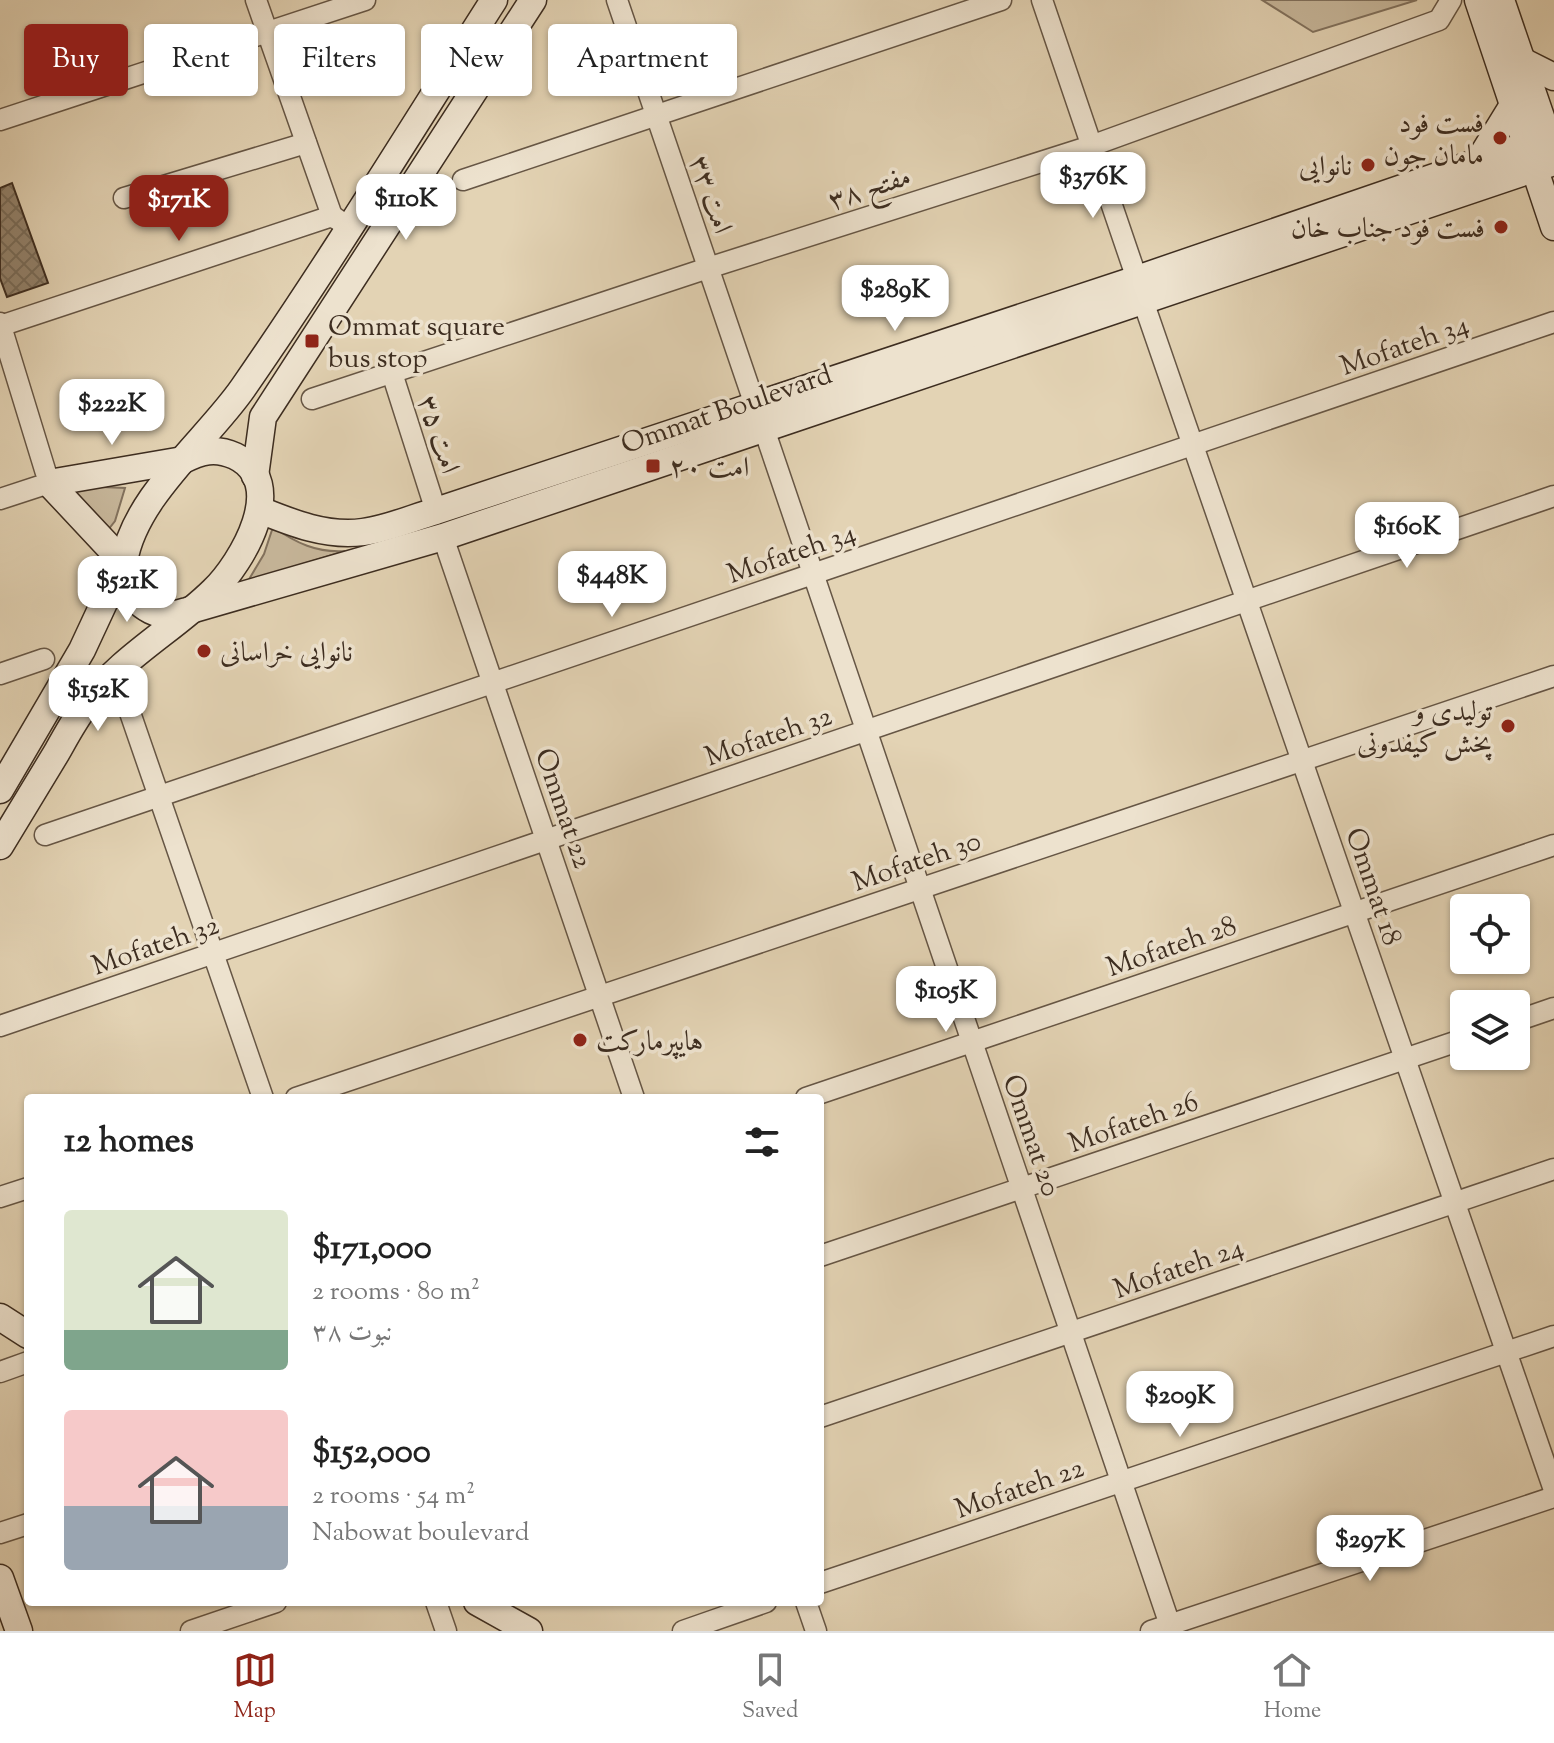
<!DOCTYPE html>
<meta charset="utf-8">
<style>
:root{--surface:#fff;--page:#f6f6f6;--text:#222;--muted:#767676;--line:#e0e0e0;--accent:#8f2418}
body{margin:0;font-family:"Sorts Mill Goudy",Amiri,serif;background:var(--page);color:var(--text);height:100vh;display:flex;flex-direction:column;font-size:30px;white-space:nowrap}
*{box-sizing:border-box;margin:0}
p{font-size:26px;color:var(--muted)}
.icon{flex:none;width:44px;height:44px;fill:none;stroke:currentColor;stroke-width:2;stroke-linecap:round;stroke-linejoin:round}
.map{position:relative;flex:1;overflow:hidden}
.details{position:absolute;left:24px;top:1094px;width:800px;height:512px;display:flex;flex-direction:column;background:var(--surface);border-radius:8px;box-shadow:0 2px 6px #0004}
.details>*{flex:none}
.banner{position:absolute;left:24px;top:24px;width:800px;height:72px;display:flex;gap:16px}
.tools{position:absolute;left:1450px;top:894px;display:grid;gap:16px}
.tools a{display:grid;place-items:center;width:80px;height:80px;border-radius:8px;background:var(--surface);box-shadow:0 2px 6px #0004;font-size:40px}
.price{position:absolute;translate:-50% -68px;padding:0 18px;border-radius:16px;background:#fff;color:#222;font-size:26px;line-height:52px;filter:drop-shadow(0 2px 4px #0008)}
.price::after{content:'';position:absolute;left:50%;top:48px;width:24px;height:18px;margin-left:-12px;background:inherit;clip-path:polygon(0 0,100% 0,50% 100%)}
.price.selected{background:var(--accent);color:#fff}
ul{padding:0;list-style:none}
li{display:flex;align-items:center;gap:24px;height:200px;padding:0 40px}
li span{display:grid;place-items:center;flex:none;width:224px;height:160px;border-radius:8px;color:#555}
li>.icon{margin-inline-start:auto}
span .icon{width:96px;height:96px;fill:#fffc;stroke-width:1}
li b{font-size:34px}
h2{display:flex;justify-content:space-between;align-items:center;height:96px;padding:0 40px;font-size:34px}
.chip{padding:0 28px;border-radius:8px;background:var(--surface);box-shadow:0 2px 6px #0004;font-size:28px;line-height:72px}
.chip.selected{background:var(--accent);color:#fff}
.dock{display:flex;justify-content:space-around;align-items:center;height:112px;border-top:2px solid var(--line);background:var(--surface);font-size:22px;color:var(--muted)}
.dock a{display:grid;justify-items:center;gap:4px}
.dock .selected{color:var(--accent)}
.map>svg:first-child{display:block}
.green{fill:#c7b79b;stroke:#82725e;stroke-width:2}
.building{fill:url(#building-cross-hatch);stroke:#3d2d20;stroke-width:2}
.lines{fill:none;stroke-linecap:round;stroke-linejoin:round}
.street-casing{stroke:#665645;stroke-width:23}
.secondary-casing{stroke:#3d2d20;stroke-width:29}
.street{stroke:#ede2ce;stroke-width:20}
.secondary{stroke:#ede2ce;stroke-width:26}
.poi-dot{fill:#8f2418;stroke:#ede2ce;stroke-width:3}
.labels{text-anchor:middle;stroke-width:7;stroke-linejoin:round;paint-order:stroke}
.poi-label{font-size:28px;fill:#3d2d20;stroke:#ede2ce;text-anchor:end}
.street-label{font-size:28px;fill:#3d2d20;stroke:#ede2ce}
</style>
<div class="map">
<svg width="1554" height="1631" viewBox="0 0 1554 1631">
<defs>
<pattern id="building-cross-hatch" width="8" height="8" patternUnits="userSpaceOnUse" patternTransform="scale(2)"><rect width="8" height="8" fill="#93836d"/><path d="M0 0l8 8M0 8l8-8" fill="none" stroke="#796c59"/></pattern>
</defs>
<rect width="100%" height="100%" fill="#e3d3b4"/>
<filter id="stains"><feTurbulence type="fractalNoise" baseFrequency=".0025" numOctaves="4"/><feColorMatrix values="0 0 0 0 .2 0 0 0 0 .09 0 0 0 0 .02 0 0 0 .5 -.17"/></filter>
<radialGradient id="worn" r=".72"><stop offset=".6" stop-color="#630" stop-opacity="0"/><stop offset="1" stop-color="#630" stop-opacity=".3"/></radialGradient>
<!-- green -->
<g class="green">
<path d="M1262,0H1417L1313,32Z"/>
<path d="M79,486L125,488L115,521L104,535L65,495Z"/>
<path d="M273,527C296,543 317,553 345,551L248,581L264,554Z"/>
</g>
<!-- building -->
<path class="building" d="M12,183L48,283L7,297L0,278V188Z"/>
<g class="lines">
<defs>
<g id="street">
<path d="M256,0L332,216"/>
<path d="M617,0L755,405"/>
<path d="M1042,0L1137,279"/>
<path d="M0,120L365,0"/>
<path d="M463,180L1001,0"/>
<path d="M124,198L306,143"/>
<path d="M1143,301L1554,1490"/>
<path d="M0,323L49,483L0,499"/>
<path d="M0,326L332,216L349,227"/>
<path d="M392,373L436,511"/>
<path d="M312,399L708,268L1091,146L1439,20L1451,0"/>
<path d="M764,429L1172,1631"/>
<path d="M443,537L634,1098"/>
<path d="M0,674L44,659"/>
<path d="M126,701L263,1098"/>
<path d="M45,835L1554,322"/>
<path d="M1516,1021L1554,1008"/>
<path d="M0,1026L1554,496"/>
<path d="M296,1098L1554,676"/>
<path d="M806,1098L1554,845"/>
<path d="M0,1197L28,1188"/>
<path d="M820,1256L1464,1039"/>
<path d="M0,1372L28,1362"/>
<path d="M820,1417L1554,1169"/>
<path d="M0,1533L28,1524"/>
<path d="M820,1583L1554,1336"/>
<path d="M436,1602L446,1631"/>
<path d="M806,1602L816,1631"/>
<path d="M191,1631L276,1602"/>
<path d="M683,1631L766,1602"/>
<path d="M1151,1631L1554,1497"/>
</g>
<g id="secondary">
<path d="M494,0C411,130 331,261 243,388C207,440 134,497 124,562C119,588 143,615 170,615C175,615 182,612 187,611L443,537L1554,162"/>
<path d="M1478,0L1554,227"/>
<path d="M1501,0L1553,152"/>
<path d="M1522,61L1554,77"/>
<path d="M1478,162L1513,105"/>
<path d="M255,476L263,417L533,0"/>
<path d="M49,483L123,562"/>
<path d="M260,510C292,523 327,537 363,532C387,529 412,518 436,511L1137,279L1554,136"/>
<path d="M0,790L82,650L123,562"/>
<path d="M0,846C19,815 38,783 57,752C66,736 75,719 86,705C121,657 172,631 213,591C242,563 290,482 235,456C215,447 201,451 183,460L49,483"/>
<path d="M0,1317L28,1335"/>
<path d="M0,1578L19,1631"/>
<path d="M477,1602L529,1631"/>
</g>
</defs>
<!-- street casing -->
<use href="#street" class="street-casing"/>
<!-- secondary casing -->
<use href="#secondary" class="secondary-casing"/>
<!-- street -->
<use href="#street" class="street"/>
<!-- secondary -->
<use href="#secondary" class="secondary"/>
</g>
<!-- markers -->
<g class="poi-dot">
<circle cx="1500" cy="138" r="8"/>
<circle cx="1368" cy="165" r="8"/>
<circle cx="1501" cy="227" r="8"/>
<rect x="304" y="333" width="16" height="16" rx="4"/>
<rect x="645" y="458" width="16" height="16" rx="4"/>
<circle cx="204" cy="651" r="8"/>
<circle cx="1508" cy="726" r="8"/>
<circle cx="580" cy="1040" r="8"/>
</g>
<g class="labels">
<!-- poi labels -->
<g class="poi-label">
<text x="1484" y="132">فست فود<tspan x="1484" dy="32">مامان جون</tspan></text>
<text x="1352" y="175">نانوایی</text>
<text x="1485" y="237">فست فود جناب خان</text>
<text x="328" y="335" text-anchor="start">Ommat square<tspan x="328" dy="32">bus stop</tspan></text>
<text x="669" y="476" text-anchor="start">امت ۲۰</text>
<text x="220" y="661" text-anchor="start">نانوایی خراسانی</text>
<text x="1492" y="720">تولیدی و<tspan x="1492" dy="32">پخش کیفدونی</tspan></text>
<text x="596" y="1050" text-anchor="start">هایپرمارکت</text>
</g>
<!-- street labels -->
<g class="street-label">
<text transform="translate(869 187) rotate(-18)" y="10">مفتح ۳۸</text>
<text transform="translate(712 194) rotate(71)" y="10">امت ۳۳</text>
<text transform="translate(1404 344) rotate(-19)" y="10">Mofateh 34</text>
<text transform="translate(726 408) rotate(-19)" y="10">Ommat Boulevard</text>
<text transform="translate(440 434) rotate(72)" y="10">امت ۳۵</text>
<text transform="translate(791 552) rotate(-19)" y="10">Mofateh 34</text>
<text transform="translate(768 735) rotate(-19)" y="10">Mofateh 32</text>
<text transform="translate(565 808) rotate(71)" y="10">Ommat 22</text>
<text transform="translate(916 860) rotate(-19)" y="10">Mofateh 30</text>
<text transform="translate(1375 886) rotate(71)" y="10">Ommat 18</text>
<text transform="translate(155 944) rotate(-19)" y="10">Mofateh 32</text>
<text transform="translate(1171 945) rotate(-19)" y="10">Mofateh 28</text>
<text transform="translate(1133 1121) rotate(-19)" y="10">Mofateh 26</text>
<text transform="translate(1033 1135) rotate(71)" y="10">Ommat 20</text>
<text transform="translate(1178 1267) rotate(-19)" y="10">Mofateh 24</text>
<text transform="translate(1019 1487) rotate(-19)" y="10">Mofateh 22</text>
</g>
</g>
<rect width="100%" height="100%" filter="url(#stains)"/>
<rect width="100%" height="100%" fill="url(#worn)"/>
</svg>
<div class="tools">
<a><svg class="icon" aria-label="locate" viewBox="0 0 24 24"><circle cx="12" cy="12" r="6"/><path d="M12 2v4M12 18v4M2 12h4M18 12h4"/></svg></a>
<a><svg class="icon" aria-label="layers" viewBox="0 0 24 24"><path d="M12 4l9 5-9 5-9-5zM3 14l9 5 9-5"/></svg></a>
</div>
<b class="price" style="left:1093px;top:220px">$376K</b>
<b class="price" style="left:406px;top:242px">$110K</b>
<b class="price selected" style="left:179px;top:243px">$171K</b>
<b class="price" style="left:895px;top:333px">$289K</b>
<b class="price" style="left:112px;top:447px">$222K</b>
<b class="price" style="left:1407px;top:570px">$160K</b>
<b class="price" style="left:612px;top:619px">$448K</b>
<b class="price" style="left:127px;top:624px">$521K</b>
<b class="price" style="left:98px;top:733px">$152K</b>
<b class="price" style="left:946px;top:1034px">$105K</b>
<b class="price" style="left:1180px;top:1439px">$209K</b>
<b class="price" style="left:1370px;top:1583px">$297K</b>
<div class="banner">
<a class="chip selected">Buy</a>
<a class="chip">Rent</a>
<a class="chip">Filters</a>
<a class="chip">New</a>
<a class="chip">Apartment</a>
</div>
<section class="details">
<h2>12 homes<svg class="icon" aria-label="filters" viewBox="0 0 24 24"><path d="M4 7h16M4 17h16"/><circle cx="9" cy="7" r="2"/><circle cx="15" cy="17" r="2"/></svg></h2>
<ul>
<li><span style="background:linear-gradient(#dfe7d0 75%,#7fa58c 0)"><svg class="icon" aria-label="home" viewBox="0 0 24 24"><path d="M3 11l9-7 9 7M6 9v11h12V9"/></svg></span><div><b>$171,000</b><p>2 rooms · 80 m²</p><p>نبوت ۳۸</p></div></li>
<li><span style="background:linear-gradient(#f6c9c9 60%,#9aa5b1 0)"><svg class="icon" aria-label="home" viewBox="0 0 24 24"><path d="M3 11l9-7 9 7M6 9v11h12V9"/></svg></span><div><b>$152,000</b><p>2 rooms · 54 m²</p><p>Nabowat boulevard</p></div></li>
</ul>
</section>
</div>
<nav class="dock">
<a class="selected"><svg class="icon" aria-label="map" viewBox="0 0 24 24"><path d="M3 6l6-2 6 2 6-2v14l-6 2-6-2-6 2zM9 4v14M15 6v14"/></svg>Map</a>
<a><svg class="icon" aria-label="saved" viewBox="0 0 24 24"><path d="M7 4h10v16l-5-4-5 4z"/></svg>Saved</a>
<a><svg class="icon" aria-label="home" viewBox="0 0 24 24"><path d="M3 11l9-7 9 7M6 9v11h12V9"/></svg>Home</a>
</nav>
